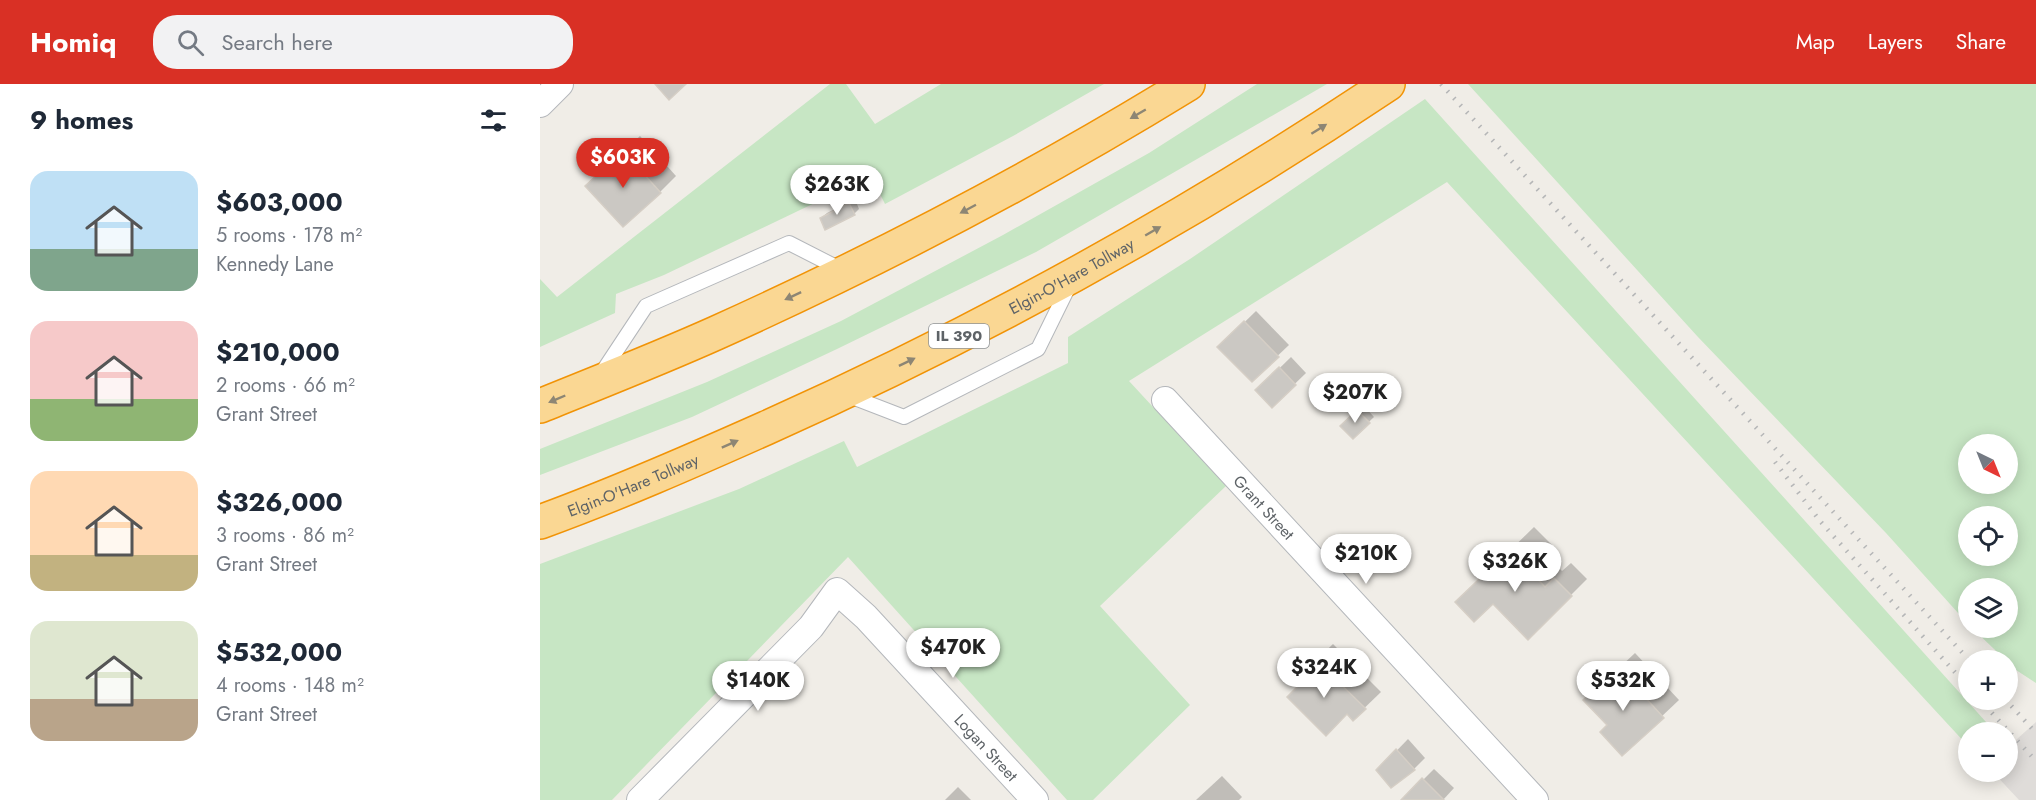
<!DOCTYPE html>
<meta charset="utf-8">
<style>
:root{--surface:#fff;--page:#f2f2f3;--text:#1f2937;--muted:#747a83;--accent:#d93025}
body{margin:0;font-family:Jost,sans-serif;background:var(--page);color:var(--text);height:100vh;display:flex;flex-direction:column;font-size:22px;white-space:nowrap}
*{box-sizing:border-box;margin:0}
p{font-size:20px;color:var(--muted)}
.icon{flex:none;width:33px;height:33px;fill:none;stroke:currentColor;stroke-width:2;stroke-linecap:round;stroke-linejoin:round}
.map{position:relative;flex:1;overflow:hidden}
.panel{display:flex;flex-direction:column;background:var(--surface);width:540px}
.panel>*{flex:none}
.needle{width:39px;rotate:137deg}
.tools{position:absolute;left:1418px;top:350px;display:grid;gap:12px}
.tools a{display:grid;place-items:center;width:60px;height:60px;border-radius:50%;background:var(--surface);box-shadow:0 3px 15px #0003;font-size:30px}
.price{position:absolute;translate:-50% -51px;padding:0 14px;border-radius:21px;background:#fff;color:#222;font-size:20px;line-height:39px;filter:drop-shadow(0 2px 3px #0008)}
.price::after{content:'';position:absolute;left:50%;top:36px;width:18px;height:14px;margin-left:-9px;background:inherit;clip-path:polygon(0 0,100% 0,50% 100%)}
.price.current{background:var(--accent);color:#fff}
ul{padding:0;list-style:none}
li{display:flex;align-items:center;gap:18px;height:150px;padding:0 30px}
li span{display:grid;place-items:center;flex:none;width:168px;height:120px;border-radius:18px;color:#555}
li>.icon{margin-inline-start:auto}
span .icon{width:72px;height:72px;fill:#fffc;stroke-width:1}
li b{font-size:26px}
h2{display:flex;justify-content:space-between;align-items:center;height:72px;padding:0 30px;font-size:26px}
header{display:flex;align-items:center;gap:36px;box-sizing:border-box;height:84px;padding:0 30px;background:var(--accent);color:#fff}
header strong{font-size:28px}
nav{display:flex;gap:33px;margin-inline-start:auto;font-size:21px}
.search{width:420px;height:54px;background:var(--page);display:flex;align-items:center;gap:15px;box-sizing:border-box;padding:0 21px;border-radius:24px;color:var(--muted);font-size:22px}
main{display:flex;flex:1;min-height:0}
.map>svg:first-child{display:block}
.industrial{fill:#dfdcd9}
.green{fill:#c7e6c4;fill-rule:evenodd}
.shadow{fill:#0003}
.building{fill:#cbc8c3;stroke:#d5cec5;stroke-width:1.5}
.lines{fill:none;stroke-linecap:round;stroke-linejoin:round}
.lane-casing{stroke:#b4b7bb;stroke-width:16}
.street-casing{stroke:#b4b7bb;stroke-width:28}
.highway-casing{stroke:#f19306;stroke-width:36}
.lane{stroke:#fff;stroke-width:14}
.street{stroke:#fff;stroke-width:26}
.highway{stroke:#fad793;stroke-width:33}
.rail{stroke:#b5b6b7;stroke-width:4.5;stroke-dasharray:1.5 8;stroke-linecap:butt}
.oneway{fill:#8d8674}
.labels{text-anchor:middle;stroke-width:5;stroke-linejoin:round;paint-order:stroke}
.shield{fill:#fff;stroke:#8e9295;stroke-width:1.5}
.shield-label{font-size:15px;font-weight:bold;fill:#5e6367}
.street-label{font-size:16px;fill:#5e6367;stroke:#fff}
</style>
<header>
<strong>Homiq</strong>
<div class="search"><svg class="icon" aria-label="search" viewBox="0 0 24 24"><circle cx="10" cy="10" r="6"/><path d="M15 15l6 6"/></svg>Search here</div>
<nav><a>Map</a><a>Layers</a><a>Share</a></nav>
</header>
<main>
<section class="panel">
<h2>9 homes<svg class="icon" aria-label="filters" viewBox="0 0 24 24"><path d="M4 7h16M4 17h16"/><circle cx="9" cy="7" r="2"/><circle cx="15" cy="17" r="2"/></svg></h2>
<ul>
<li><span style="background:linear-gradient(#bfe0f5 65%,#7fa58c 0)"><svg class="icon" aria-label="home" viewBox="0 0 24 24"><path d="M3 11l9-7 9 7M6 9v11h12V9"/></svg></span><div><b>$603,000</b><p>5 rooms · 178 m²</p><p>Kennedy Lane</p></div></li>
<li><span style="background:linear-gradient(#f6c9c9 65%,#8fb573 0)"><svg class="icon" aria-label="home" viewBox="0 0 24 24"><path d="M3 11l9-7 9 7M6 9v11h12V9"/></svg></span><div><b>$210,000</b><p>2 rooms · 66 m²</p><p>Grant Street</p></div></li>
<li><span style="background:linear-gradient(#ffd9b3 70%,#c2b280 0)"><svg class="icon" aria-label="home" viewBox="0 0 24 24"><path d="M3 11l9-7 9 7M6 9v11h12V9"/></svg></span><div><b>$326,000</b><p>3 rooms · 86 m²</p><p>Grant Street</p></div></li>
<li><span style="background:linear-gradient(#dfe7d0 65%,#b9a48a 0)"><svg class="icon" aria-label="home" viewBox="0 0 24 24"><path d="M3 11l9-7 9 7M6 9v11h12V9"/></svg></span><div><b>$532,000</b><p>4 rooms · 148 m²</p><p>Grant Street</p></div></li>
</ul>
</section>
<div class="map">
<svg width="1496" height="716" viewBox="0 0 1496 716">
<rect width="100%" height="100%" fill="#f0ede7"/>
<!-- industrial -->
<path class="industrial" d="M1496,638V716H1479L1452,687H1467V664Z"/>
<!-- green -->
<g class="green">
<path d="M290,0H306L335,40L401,0H564L473,52L345,120L331,92L124,191L76,210L75,229L0,263V195L17,213Z"/>
<path d="M717,0H787L496,168L297,265L152,333L0,391V365L167,298L301,237L463,151L609,69Z"/>
<path d="M928,0H1496V599L1476,586L1431,543H1467V504H1428V540L1346,449L1158,253ZM1428,360H1467V399H1428ZM1428,432H1467V471H1428Z"/>
<path d="M885,15L1455,648H1428V662L907,98L589,297L686,402L560,522L650,621L553,716H527L308,473L72,716H0V480L199,405L304,357L317,383L528,279V253L650,175Z"/>
</g>
<!-- shadow -->
<g class="shadow">
<path d="M100,52L136,92L120,108L64,85Z"/>
<path d="M315,115L319,125L314,130L281,134L287,129Z"/>
<path d="M716,227L749,261L712,296L679,263Z"/>
<path d="M751,273L766,289L732,322L717,306Z"/>
<path d="M823,321L834,333L813,353L802,342Z"/>
<path d="M994,443L1014,463L1006,471L1022,487L1031,479L1047,495L988,554L953,518H917Z"/>
<path d="M793,560L841,608L813,635L766,586Z"/>
<path d="M1095,569L1139,616L1082,670L1069,641L1062,600Z"/>
<path d="M868,655L885,674L874,685L838,686Z"/>
<path d="M894,685L914,704L903,716H863Z"/>
<path d="M682,692L702,713L699,716H656Z"/>
<path d="M418,703L431,716H405Z"/>
</g>
<!-- building -->
<g class="building">
<path d="M115,0H146L129,16Z"/>
<path d="M83,67L121,109L83,143L45,102Z"/>
<path d="M309,119L315,131L285,146L280,134Z"/>
<path d="M704,237L739,273L712,298L677,263Z"/>
<path d="M739,283L756,301L732,324L715,306Z"/>
<path d="M817,326L830,339L813,355L800,342Z"/>
<path d="M977,459L999,481L991,488L1005,503L1014,494L1032,512L988,556L953,520L934,538L915,518Z"/>
<path d="M775,575L826,625L813,637L807,630L786,652L747,613L769,591L764,586Z"/>
<path d="M1078,584L1124,634L1082,672L1060,648L1067,641L1043,616Z"/>
<path d="M856,665L875,686L851,704L836,686Z"/>
<path d="M882,694L904,716H861Z"/>
</g>
<g class="lines">
<defs>
<g id="lane">
<path d="M61,290L106,222L249,159L304,187"/>
<path d="M307,311L364,333L498,265L530,200"/>
</g>
<g id="street">
<path d="M0,20L20,0"/>
<path id="s1" d="M625,316L995,716"/>
<path id="s2" d="M100,716L271,543L297,507L326,533L495,716"/>
</g>
<g id="highway">
<path d="M0,322C59,298 118,275 176,249C338,176 497,93 648,0"/>
<path id="s3" d="M0,438C77,410 152,377 226,344C443,247 651,132 848,0"/>
</g>
</defs>
<!-- lane casing -->
<use href="#lane" class="lane-casing"/>
<!-- street casing -->
<use href="#street" class="street-casing"/>
<!-- highway casing -->
<use href="#highway" class="highway-casing"/>
<!-- lane -->
<use href="#lane" class="lane"/>
<!-- street -->
<use href="#street" class="street"/>
<!-- highway -->
<use href="#highway" class="highway"/>
<!-- rail -->
<g class="rail">
<path d="M901,0L1429,576"/>
<path d="M1235,378L1280,437L1428,603"/>
<path d="M1439,615L1496,677"/>
<path d="M1465,615L1496,649"/>
</g>
</g>
<!-- one-way arrows -->
<defs><path id="oneway-solid" d="M-6-.8H1V-3.2L6.5 0L1 3.2V.8H-6Z" transform="scale(1.5)"/></defs>
<g class="oneway">
<use href="#oneway-solid" transform="translate(598 30) rotate(150)"/>
<use href="#oneway-solid" transform="translate(779 45) rotate(-32)"/>
<use href="#oneway-solid" transform="translate(428 125) rotate(152)"/>
<use href="#oneway-solid" transform="translate(613 147) rotate(-30)"/>
<use href="#oneway-solid" transform="translate(253 212) rotate(155)"/>
<use href="#oneway-solid" transform="translate(367 278) rotate(-26)"/>
<use href="#oneway-solid" transform="translate(17 315) rotate(157)"/>
<use href="#oneway-solid" transform="translate(190 360) rotate(-24)"/>
</g>
<g class="labels">
<!-- shield labels -->
<rect class="shield" x="389" y="240" width="60" height="24" rx="4.5"/>
<g class="shield-label">
<text x="419" y="257">IL 390</text>
</g>
<!-- street labels -->
<g class="street-label">
<text dy="6" stroke="none"><textPath href="#s3" startOffset="586">Elgin-O'Hare Tollway</textPath></text>
<text dy="6" stroke="none"><textPath href="#s3" startOffset="100">Elgin-O'Hare Tollway</textPath></text>
<text dy="6" stroke="none"><textPath href="#s1" startOffset="146">Grant Street</textPath></text>
<text dy="6" stroke="none"><textPath href="#s2" startOffset="504">Logan Street</textPath></text>
</g>
</g>
</svg>
<div class="tools">
<a><svg class="needle" viewBox="-14 -14 28 28"><path d="M0-13l5 13h-10z" fill="#e53935"/><path d="M0 13l5-13h-10z" fill="#747a83"/></svg></a>
<a><svg class="icon" aria-label="locate" viewBox="0 0 24 24"><circle cx="12" cy="12" r="6"/><path d="M12 2v4M12 18v4M2 12h4M18 12h4"/></svg></a>
<a><svg class="icon" aria-label="layers" viewBox="0 0 24 24"><path d="M12 4l9 5-9 5-9-5zM3 14l9 5 9-5"/></svg></a>
<a>+</a>
<a>−</a>
</div>
<b class="price current" style="left:83px;top:105px">$603K</b>
<b class="price" style="left:297px;top:132px">$263K</b>
<b class="price" style="left:815px;top:340px">$207K</b>
<b class="price" style="left:826px;top:501px">$210K</b>
<b class="price" style="left:975px;top:509px">$326K</b>
<b class="price" style="left:413px;top:595px">$470K</b>
<b class="price" style="left:784px;top:615px">$324K</b>
<b class="price" style="left:218px;top:628px">$140K</b>
<b class="price" style="left:1083px;top:628px">$532K</b>
</div>
</main>
